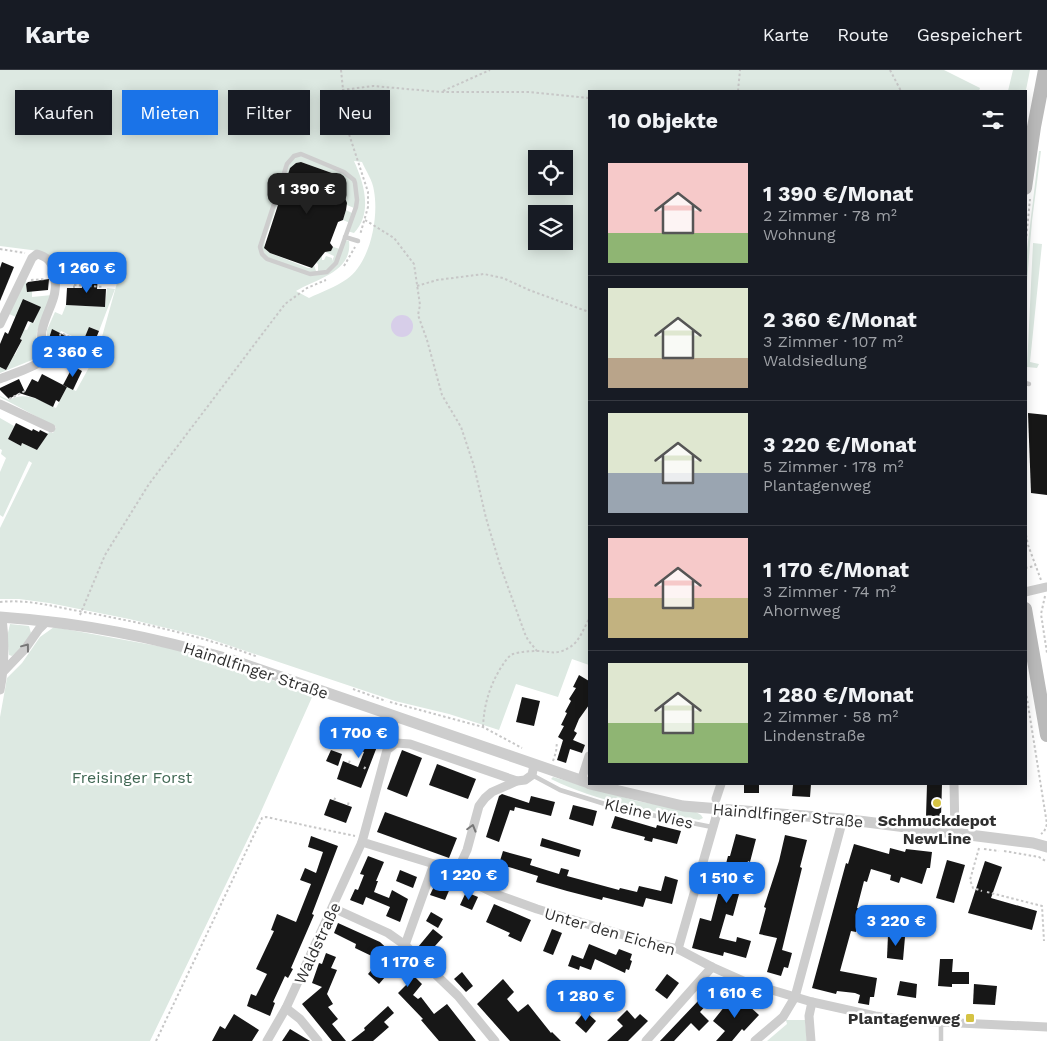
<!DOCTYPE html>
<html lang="de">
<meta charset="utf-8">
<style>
:root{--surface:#171b24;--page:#20242c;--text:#f1f3f6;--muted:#9ea1a6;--line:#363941;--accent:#1a73e8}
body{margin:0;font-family:"Work Sans",sans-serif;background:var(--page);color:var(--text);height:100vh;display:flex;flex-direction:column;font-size:19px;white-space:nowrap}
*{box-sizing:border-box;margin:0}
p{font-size:16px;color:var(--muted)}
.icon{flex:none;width:28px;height:28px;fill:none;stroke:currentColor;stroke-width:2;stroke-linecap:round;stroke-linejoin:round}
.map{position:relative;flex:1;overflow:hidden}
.panel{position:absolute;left:588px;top:20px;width:439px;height:695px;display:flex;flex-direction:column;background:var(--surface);border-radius:0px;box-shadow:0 2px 12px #0003}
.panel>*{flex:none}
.top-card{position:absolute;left:15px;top:20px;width:475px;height:45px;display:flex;gap:10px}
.tools{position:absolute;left:528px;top:80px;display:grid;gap:10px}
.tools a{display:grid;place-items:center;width:45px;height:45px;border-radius:0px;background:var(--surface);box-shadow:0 2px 12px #0003;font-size:25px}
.price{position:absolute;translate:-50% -42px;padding:0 11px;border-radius:10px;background:var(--accent);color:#fff;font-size:16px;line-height:32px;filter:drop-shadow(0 1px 2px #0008)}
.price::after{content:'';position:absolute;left:50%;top:30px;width:15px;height:11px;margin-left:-8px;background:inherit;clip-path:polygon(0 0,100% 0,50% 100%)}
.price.current{background:#222;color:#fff}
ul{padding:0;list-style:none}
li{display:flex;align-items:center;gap:15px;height:125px;padding:0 20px}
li+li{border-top:1px solid var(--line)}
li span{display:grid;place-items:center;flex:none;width:140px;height:100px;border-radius:0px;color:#555}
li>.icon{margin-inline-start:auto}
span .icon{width:60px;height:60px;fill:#fffc;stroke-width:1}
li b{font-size:21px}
h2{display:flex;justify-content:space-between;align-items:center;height:60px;padding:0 20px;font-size:21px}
.chip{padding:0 18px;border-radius:0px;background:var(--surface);box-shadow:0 2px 12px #0003;font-size:18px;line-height:45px}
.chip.current{background:var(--accent);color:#fff}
header{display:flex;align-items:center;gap:30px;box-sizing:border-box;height:70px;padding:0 25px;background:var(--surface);border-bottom:1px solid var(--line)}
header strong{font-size:24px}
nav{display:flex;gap:28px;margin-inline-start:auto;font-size:18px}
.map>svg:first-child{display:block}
.green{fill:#dde9e2;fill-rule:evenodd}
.water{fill:#d7cee9}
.building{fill:#171717}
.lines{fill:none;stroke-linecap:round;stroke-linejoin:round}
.path{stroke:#c7c7c7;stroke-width:2;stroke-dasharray:2.5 2.5;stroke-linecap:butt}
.service{stroke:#cdcdcd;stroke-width:4.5}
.minor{stroke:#cdcdcd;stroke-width:9}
.tertiary{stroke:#cdcdcd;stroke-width:11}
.secondary{stroke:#bababa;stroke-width:14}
.oneway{stroke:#777}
.poi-dot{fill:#d5c344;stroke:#fff;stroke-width:2}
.labels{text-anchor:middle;stroke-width:5;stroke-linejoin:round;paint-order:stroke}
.street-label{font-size:16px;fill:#303030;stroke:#fff}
.park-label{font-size:16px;fill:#416854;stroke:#fff}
.poi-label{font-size:16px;font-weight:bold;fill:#303030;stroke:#fff}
</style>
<header>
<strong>Karte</strong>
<nav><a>Karte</a><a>Route</a><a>Gespeichert</a></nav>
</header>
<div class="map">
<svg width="1047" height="971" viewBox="0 0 1047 971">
<rect width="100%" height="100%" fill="#fff"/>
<!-- green -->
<g class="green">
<path d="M0,0H944L980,18L979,21H589V595L572,589L558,627L516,614L499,660L449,644L395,631L204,567L129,549L49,533L19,529H0V458L32,393L29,391L3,447L0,445V402L6,388L1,384L2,380L0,379V348L14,356L8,369L21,376L22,373L37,380L49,362L53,363L56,357L0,327V326L9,330C25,321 40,330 56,338L67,317L76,321L98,281L117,213L98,206L60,207L51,186L39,181L0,176ZM536,89H564V116H536ZM354,91L362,92C366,101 373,111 374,121C379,148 370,193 347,209C336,217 321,222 309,228L296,221C316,209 353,202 349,171L344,170L340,179L333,177L331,181L325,182L334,186L332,191V188L326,186L324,190H322V185L316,193L318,194V202L316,201L314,195L312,198H308L270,183L264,178L265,170L290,98L296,93L301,92L343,107L345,111L342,120L347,135L354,138L352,143L346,140L343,150L350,153L347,161L354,163C373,143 364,113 354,91ZM536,144H564V171H536Z"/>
<path d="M1013,0H1030L1025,25V21H1008Z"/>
<path d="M1039,81H1041L1032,151L1025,235L1027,180Z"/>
<path d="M1033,173L1042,174L1030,292L1039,294L1037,298L1027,297Z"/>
<path d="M26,208L27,221H32V227L52,225L37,262L35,287L32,290L0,303V297L6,300L13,285H15L22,270L20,269L22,259L27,260L31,252L34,253L40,237L24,229L16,247L9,244Z"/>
<path d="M107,218L115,219L99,261L89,257L83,271L61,261L60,263L52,260L47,270V260L55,242L62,245L66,235L105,237Z"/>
<path d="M10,554L29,556L31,563L22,578L12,586L9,585L7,567Z"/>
<path d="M54,557L174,579L233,596L313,625L259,746L150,971H0V647L7,608L22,593L40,567Z"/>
<path d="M553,707L637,731L696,742L701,745L703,748L699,750C648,740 598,732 551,709Z"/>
<path d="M786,950H805L807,971H767L787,954Z"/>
</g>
<!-- water -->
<circle class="water" cx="402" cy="256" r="11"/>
<!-- building -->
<g class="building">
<path d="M301,92L343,107L345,111L342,120L347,133L346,140L343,150L338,152L330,173L333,177L331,181L325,182L312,198L270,183L264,178L290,98L296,93Z"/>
<path d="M2,192L14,197L0,231V198Z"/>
<path d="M82,206H98L97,219H106L105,237L66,235L67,218H82Z"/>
<path d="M49,209L48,220L27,222L26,214L28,212Z"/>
<path d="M23,229L41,237L33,253L28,251L20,269L22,270L6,300L0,297V274L5,262L8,264Z"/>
<path d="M89,257L99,261L90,283L85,282L78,298L52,286L57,275L48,271L52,259L82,274Z"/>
<path d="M73,296L82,301L73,320L63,315Z"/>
<path d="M42,304L67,317L59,332L56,330L53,337L35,328L19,323L9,329L0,320V318L19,309L25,322L32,309L38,312Z"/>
<path d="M1028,343L1047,345V425L1031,423Z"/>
<path d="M16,353L32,361L33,359L39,362L40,360L48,364L37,380L22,373L21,376L8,369Z"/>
<path d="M579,605L589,611V635L579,649L574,661L577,663L573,670L585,675L582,683L570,679L566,693L557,690L563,670L558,667L564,656L561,655L567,643L565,642L571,631L569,629L576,618L573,617Z"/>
<path d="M522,627L540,631L534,656L516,652Z"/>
<path d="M347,647L358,651L352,664L341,660Z"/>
<path d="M355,659L380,669L361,718L337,709L343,691L358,697L364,682L349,676Z"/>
<path d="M331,680L342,684L338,696L326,691Z"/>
<path d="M402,680L422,688L407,727L387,719Z"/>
<path d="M437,694L476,709L468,729L429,715Z"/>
<rect x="744" y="714" width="15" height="9"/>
<path d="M803,714H811L810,727L792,726L793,715H802Z"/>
<path d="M927,714H942L941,746H926Z"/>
<path d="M502,724L529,733L531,726L555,732L551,746L515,737L514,741L510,740L499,772L486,767L499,726Z"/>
<path d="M330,729L352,737L346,753L324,745Z"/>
<path d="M573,735L597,741L593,756L569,749Z"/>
<path d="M385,742L457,768L449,788L377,762Z"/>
<path d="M615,746L656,758L657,755L681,761L677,774L653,768L652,772L644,770L645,767L611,758Z"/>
<path d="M736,764L756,769L750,792L748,791L733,846L726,844L719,868L736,872L737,867L751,871L746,888L724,882L723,886L692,878L700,848L711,851L728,786H730Z"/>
<path d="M785,765L807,770L800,797L802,798L782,880L792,883L788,898L784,897L781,906L767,902L777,868L759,864L766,838L764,837L779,791Z"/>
<path d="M311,766L338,776L312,844L314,845L291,898L293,899L288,908L285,906L273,932L275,933L270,946L247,936L251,924L256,926L267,904L256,899L274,861L271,860L277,844L296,852L311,814L300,810L305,798L316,803L323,782L308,777Z"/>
<path d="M542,768L581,780L579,787L540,776Z"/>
<path d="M854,774L889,784L890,778L905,782L906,779L932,782L930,798H927L922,814L901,807L899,813L890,810L891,805L871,799L867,812L864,811L857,838L860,839L858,843L861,844L856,862L851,861L840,901L877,908L874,927H870L869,935L858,933L860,925L855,923L837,921L836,924L812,918L846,793L848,794Z"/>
<path d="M503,781L532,789L530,795L559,804L561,798L569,800L567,806L619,820L620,818L637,822L639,816L661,821L665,806L678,810L672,834L646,828L643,837L603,827L602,830L567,821L536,812L538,806L499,794Z"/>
<path d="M368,786L384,792L376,811H378L374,822L389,828L392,820L408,829L400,852L386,846L390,837L366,827L363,835L350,830L355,819L358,820L364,805L360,804Z"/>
<path d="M947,790L965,795L954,833L936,828Z"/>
<path d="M985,791L1002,797L991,828L1037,841L1032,860L968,843Z"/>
<path d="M400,800L417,807L413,818L396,811Z"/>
<path d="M437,810L451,816L445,830L430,825Z"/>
<path d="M466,822L478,827L472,840L460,835Z"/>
<path d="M494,834L531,850L521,872L508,866L510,863L486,852Z"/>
<path d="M431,842L443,849L438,858L426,851Z"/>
<path d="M338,853L380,872L409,899L408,900L422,914L413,925L418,929L421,927L434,944L447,934L476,971H439L421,950L423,949L398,923L408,913L392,899L379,914L368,904L380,890L355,878L356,874L334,863Z"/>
<path d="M433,859L443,867L435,876L446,885L438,894L418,877Z"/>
<path d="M552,859L562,863L553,885L543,881Z"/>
<path d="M888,865L905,867L903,890L887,888Z"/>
<path d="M589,874L616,885L619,879L632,884L630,890L632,891L629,900L626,899L625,903L595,889L591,900L580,896L579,900L568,896L572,885L583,889Z"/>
<path d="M326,883L336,887L331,898L337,900L327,924L333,934L328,937L338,949L332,954L346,971H332L302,934L322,917L312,913L319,893L322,894Z"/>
<path d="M940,889H953L952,902H969V914H952V917L938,916Z"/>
<path d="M462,902L473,916L466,922L454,909Z"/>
<path d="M667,904L679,913L667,929L655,920Z"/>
<path d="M503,909L514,922L507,929L518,942L528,934L551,963L552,962L561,971H510L477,934Z"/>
<path d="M900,911L917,914L916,928L897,925Z"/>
<path d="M711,914L719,921L700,942L709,951L699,961L691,953L674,971H660L699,930L698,929Z"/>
<path d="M974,914L997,916L995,935L973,934Z"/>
<path d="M733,926L747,937L748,935L759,945L744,961L742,959L732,971H716L725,961L713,951Z"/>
<path d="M388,936L394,943L384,952L389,957L373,971H351L365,960L364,958Z"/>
<path d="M627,940L635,949L640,944L648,951L628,971H607L623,956L617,950Z"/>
<path d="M585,941L596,951L586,963L575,953Z"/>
<path d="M234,944L259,960L252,971H212L220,956L225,959Z"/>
<path d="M290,959L310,971H282Z"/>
</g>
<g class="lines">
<!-- path -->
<g class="path">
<path d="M341,0L347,58L368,122V137L360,165"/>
<path d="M890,0L901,21"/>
<path d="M342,20L373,16L441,22H529L589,28"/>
<path d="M443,21L490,0"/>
<path d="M738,21L740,0"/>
<path d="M365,150L394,168L414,194L420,235L418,245L427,270L442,325L461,357L474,396L486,448L500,495L525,564L528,570L537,581"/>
<path d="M0,179L25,183"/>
<path d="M1025,181L1030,129"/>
<path d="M344,196L355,177"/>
<path d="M31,210L46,209"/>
<path d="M74,215L104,217"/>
<path d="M417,216L437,210L484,204L503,208L529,220L589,242"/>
<path d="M74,218V210"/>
<path d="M52,274L55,276L61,263L85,274"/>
<path d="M74,280L73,279L77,270"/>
<path d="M9,329L25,321"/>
<path d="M1025,460L1028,475L1041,510"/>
<path d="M1025,498L1035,496"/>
<path d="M1045,526L1041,544L1047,583"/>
<path d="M0,532C29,529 55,537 84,542C143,553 202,566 258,587"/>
<path d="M80,545L105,485L149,414L285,234L307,218L326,210"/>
<path d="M1025,616L1047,754L1044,762L1041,764"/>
<path d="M353,619L386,631"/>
<path d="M390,632L483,657L522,678"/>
<path d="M483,657C484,635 489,618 500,599C504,593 507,587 513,584C519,582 530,581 536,581C550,581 556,586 570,577C579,572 584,558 589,549"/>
<path d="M553,691L556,682L557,672"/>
<path d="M349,693L350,690"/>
<path d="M364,699L366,696"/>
<path d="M334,730L336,727"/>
<path d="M348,735L349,731"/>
<path d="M979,778L970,810L973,818L982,821"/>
<path d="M984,779L999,781"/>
<path d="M1004,781L1039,787L1047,792"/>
<path d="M987,822L1042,836L1044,871"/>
<path d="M156,971L262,748L266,747L355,766"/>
</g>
<!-- service -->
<g class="service">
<path d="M301,84L344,102L354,110L355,113L357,130L356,137L336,193L327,202L310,204L267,189L262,184L260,177L287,94L294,86Z"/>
<path d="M345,167L358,171"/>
<path d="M1025,313L1029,314"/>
<path d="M532,705L560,720L621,739L712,757"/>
<path d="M941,953V971"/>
</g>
<!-- minor -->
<g class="minor">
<path d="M0,254L32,188L37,184C48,187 52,192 54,202C60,228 46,239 42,261C40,271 45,284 39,292C33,298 9,305 0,309"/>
<path d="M0,334L51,358"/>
<path d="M1025,522L1047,517"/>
<path d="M4,601L25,579L39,559L47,551"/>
<path d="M0,620C5,595 5,573 2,547"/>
<path d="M517,711L410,674L396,673L387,680L362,772L434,794L498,825L537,839L650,873L678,879L712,897L748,913L812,932L875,946L915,951L1047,957"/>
<path d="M581,711L589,686"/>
<path d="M954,714L955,764"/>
<path d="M716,729L721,714"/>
<path d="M456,804L467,780L479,736L485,728L492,722L517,711L525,710L532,705L534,695"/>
<path d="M333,838L388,863L405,875L458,926L495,971"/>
<path d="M405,875L434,794"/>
<path d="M678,879L718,740"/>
<path d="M286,938L300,949L318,971"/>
<path d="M267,971L286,938L362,772"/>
<path d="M646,971L712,897"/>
<path d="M755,971L783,947L795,927L843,749"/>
<path d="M811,971L809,946L812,932"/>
</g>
<!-- tertiary -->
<g class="tertiary">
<path d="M0,547C83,553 153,567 232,590L589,713"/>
<path d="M590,714L683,736L843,749L1033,773L1047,777"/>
</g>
<!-- secondary -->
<g class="secondary">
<path d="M1025,118L1034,57L1045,0"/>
<path d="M1025,539L1047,665"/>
</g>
</g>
<!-- one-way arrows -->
<defs><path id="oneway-chevron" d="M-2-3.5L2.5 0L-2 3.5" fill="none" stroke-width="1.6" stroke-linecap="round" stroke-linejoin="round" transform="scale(1.25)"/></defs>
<g class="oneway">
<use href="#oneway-chevron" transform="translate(26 577) rotate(-53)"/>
<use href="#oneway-chevron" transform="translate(472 758) rotate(-74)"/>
</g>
<!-- markers -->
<g class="poi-dot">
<circle cx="937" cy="733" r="5"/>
<rect x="965" y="943" width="10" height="10" rx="2.5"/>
</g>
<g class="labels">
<!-- street labels -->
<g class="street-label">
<text transform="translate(256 600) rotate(18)" y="6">Haindlfinger Straße</text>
<text transform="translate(649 743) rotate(13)" y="6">Kleine Wies</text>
<text transform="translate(788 745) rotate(5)" y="6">Haindlfinger Straße</text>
<text transform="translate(610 861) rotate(16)" y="6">Unter den Eichen</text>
<text transform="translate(317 873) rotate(-65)" y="6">Waldstraße</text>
</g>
<!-- park labels -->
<g class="park-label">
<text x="132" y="713">Freisinger Forst</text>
</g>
<!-- poi labels -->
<g class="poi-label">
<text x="937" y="756">Schmuckdepot<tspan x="937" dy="18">NewLine</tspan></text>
<text x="960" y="954" text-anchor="end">Plantagenweg</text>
</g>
</g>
</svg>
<div class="tools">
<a><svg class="icon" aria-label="locate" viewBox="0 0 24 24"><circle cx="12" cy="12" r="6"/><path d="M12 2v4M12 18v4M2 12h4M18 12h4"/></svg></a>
<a><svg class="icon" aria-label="layers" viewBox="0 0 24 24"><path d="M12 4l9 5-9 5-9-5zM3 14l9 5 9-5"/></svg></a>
</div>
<b class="price current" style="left:307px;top:145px">1 390 €</b>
<b class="price" style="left:87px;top:224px">1 260 €</b>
<b class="price" style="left:73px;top:308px">2 360 €</b>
<b class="price" style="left:359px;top:689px">1 700 €</b>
<b class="price" style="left:469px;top:831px">1 220 €</b>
<b class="price" style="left:727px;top:834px">1 510 €</b>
<b class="price" style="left:896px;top:877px">3 220 €</b>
<b class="price" style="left:408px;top:918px">1 170 €</b>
<b class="price" style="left:735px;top:949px">1 610 €</b>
<b class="price" style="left:586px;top:952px">1 280 €</b>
<div class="top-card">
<a class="chip">Kaufen</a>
<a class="chip current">Mieten</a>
<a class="chip">Filter</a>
<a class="chip">Neu</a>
</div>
<section class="panel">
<h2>10 Objekte<svg class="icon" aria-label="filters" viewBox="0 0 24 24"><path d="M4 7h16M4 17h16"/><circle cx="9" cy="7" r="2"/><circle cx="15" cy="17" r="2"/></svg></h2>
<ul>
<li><span style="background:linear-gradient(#f6c9c9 70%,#8fb573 0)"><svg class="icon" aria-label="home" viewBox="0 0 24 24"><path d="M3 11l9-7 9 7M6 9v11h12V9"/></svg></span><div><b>1 390 €/Monat</b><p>2 Zimmer · 78 m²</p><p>Wohnung</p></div></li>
<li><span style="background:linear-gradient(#dfe7d0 70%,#b9a48a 0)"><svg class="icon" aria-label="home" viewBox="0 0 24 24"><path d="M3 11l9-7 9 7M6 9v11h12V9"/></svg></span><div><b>2 360 €/Monat</b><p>3 Zimmer · 107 m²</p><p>Waldsiedlung</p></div></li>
<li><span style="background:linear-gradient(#dfe7d0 60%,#9aa5b1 0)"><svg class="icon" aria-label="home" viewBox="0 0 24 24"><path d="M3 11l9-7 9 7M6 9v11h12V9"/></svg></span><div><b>3 220 €/Monat</b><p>5 Zimmer · 178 m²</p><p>Plantagenweg</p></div></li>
<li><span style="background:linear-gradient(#f6c9c9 60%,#c2b280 0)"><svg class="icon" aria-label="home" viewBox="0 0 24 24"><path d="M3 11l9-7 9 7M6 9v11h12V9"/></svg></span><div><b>1 170 €/Monat</b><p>3 Zimmer · 74 m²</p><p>Ahornweg</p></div></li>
<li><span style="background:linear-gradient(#dfe7d0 60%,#8fb573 0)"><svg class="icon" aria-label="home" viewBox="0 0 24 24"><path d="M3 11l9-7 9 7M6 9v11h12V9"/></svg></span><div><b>1 280 €/Monat</b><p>2 Zimmer · 58 m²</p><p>Lindenstraße</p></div></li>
</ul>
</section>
</div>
